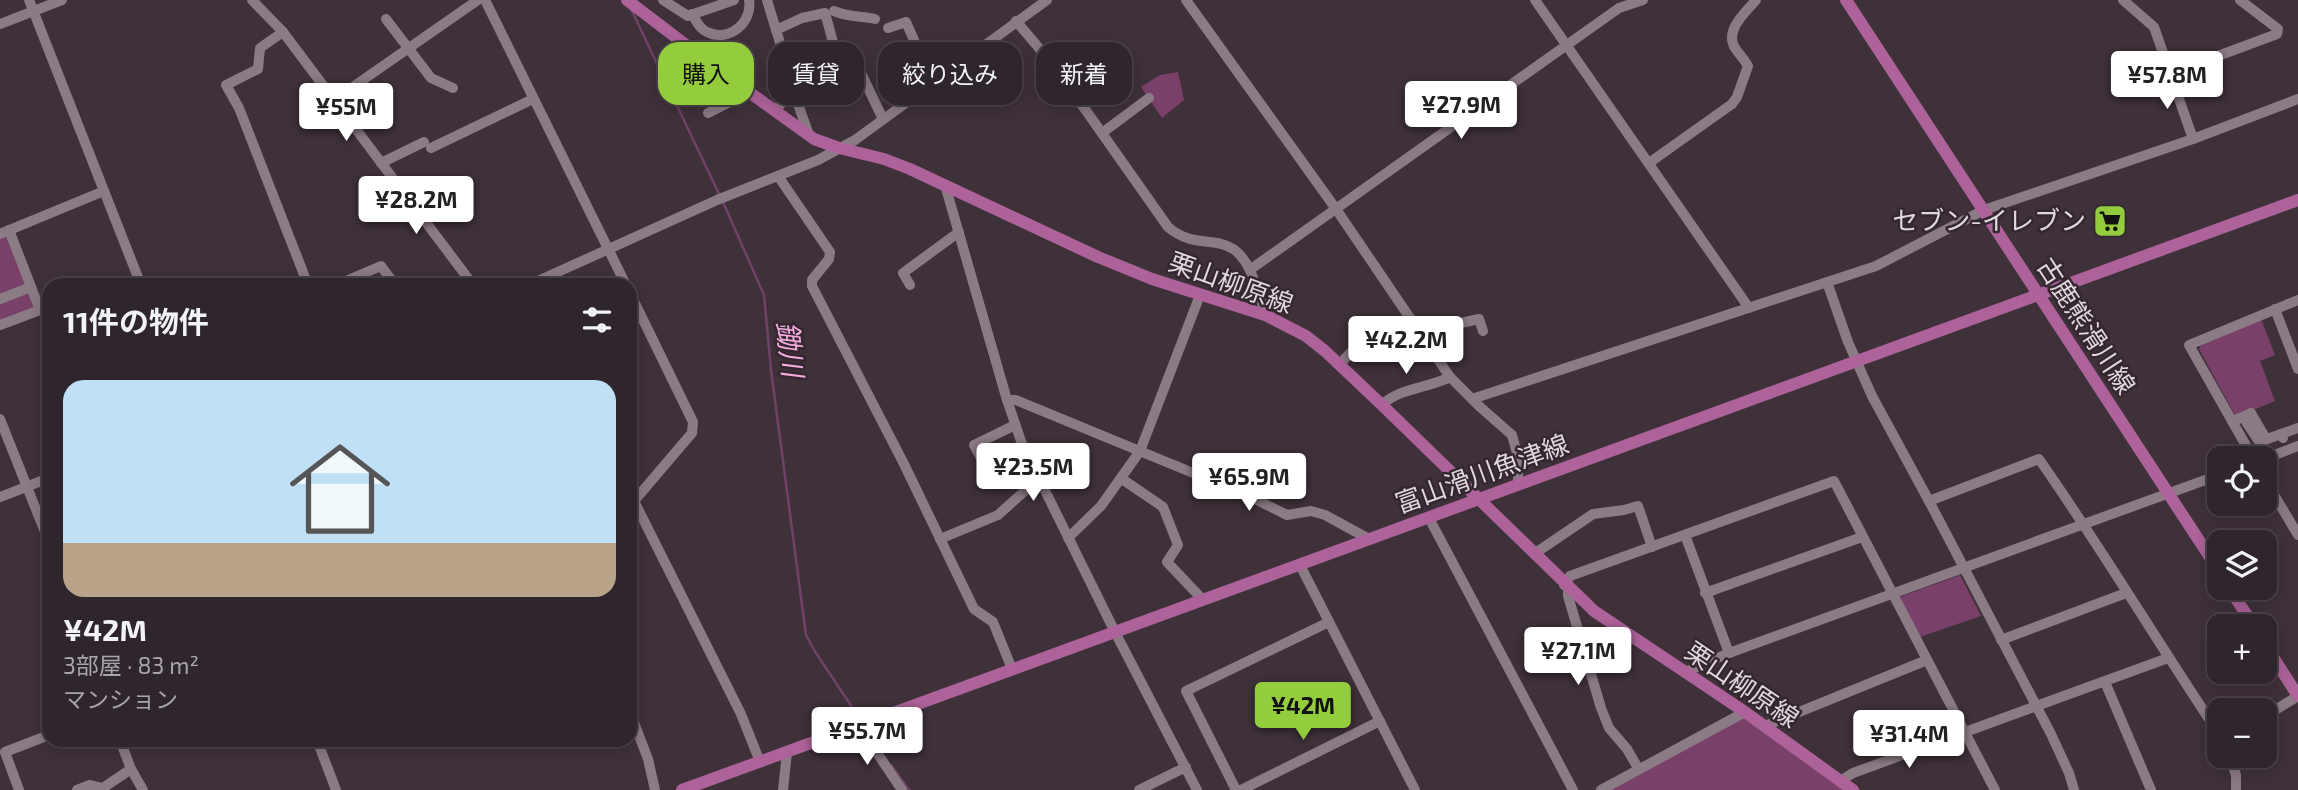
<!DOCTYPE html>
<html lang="ja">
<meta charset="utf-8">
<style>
:root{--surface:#2f252c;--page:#3b3138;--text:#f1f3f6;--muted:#a7a5a9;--line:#4a4248;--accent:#93cc3d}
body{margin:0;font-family:"Exo 2","Noto Sans JP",sans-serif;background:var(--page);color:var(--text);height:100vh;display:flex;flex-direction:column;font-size:26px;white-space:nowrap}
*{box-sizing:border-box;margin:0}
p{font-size:23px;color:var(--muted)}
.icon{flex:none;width:38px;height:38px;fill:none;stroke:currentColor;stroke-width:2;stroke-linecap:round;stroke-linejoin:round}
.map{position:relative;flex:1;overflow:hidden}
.side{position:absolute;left:42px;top:278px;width:595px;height:469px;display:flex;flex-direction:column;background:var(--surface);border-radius:21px;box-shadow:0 4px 18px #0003,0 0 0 2px var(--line)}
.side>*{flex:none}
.top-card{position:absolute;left:658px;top:42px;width:665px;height:63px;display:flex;gap:14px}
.fabs{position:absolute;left:2207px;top:446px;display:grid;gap:14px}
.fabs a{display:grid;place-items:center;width:70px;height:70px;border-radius:14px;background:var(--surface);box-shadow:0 4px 18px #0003,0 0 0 2px var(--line);font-size:35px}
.price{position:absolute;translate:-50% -60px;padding:0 16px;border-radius:7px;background:#fff;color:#222;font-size:23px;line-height:46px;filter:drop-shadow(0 2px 4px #0008)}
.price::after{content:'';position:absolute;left:50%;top:42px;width:21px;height:16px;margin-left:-10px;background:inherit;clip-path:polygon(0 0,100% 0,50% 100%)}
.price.current{background:var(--accent);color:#111}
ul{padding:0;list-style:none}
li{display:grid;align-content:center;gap:14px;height:371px;padding:0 21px}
li span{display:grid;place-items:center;height:217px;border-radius:21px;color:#555}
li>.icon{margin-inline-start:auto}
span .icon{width:126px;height:126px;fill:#fffc;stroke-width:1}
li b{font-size:30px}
h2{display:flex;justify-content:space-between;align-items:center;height:84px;padding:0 21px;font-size:30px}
.chip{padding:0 24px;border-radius:21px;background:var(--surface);box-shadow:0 4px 18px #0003,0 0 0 2px var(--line);font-size:24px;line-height:63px}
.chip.current{background:var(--accent);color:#111}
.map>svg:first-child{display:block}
.green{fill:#794069}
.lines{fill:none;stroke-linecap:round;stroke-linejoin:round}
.stream{stroke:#704266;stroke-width:2.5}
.minor{stroke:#8b7b85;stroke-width:10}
.major{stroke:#ad6299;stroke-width:12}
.labels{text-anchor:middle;stroke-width:5;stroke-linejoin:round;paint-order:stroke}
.poi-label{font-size:26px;fill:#dfd7dc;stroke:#342730;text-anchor:end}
.street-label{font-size:26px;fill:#dfd7dc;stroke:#342730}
.water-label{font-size:28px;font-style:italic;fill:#f6abdf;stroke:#342730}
</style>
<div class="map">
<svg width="2298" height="790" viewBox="0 0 2298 790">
<rect width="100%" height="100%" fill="#3f313a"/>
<!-- green -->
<g class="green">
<path d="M1178,72L1184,100L1162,118L1141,87L1160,75Z"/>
<path d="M15,232L45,311L0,328V238Z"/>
<path d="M2261,319L2275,355L2260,361L2275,401L2236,417L2199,349L2201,345Z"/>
<path d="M1960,575L1981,616L1920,637L1900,597Z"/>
<path d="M1745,712L1853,790H1608Z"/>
</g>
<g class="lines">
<!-- stream -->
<g class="stream">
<path d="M631,9L720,196"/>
<path d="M723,202L764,295L771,370L806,635L814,650L858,716"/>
<path d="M891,765L909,790"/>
</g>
<!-- minor -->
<g class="minor">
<path d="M29,0L141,285"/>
<path d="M252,0L283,32L473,285"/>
<path d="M485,0L626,285"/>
<path d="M663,0L688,16L734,0"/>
<path d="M767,0L791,79L784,100L775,111"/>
<path d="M1186,0L1336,209L1450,377L1479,406L1512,435L1518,457V485"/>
<path d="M1535,0L1749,308"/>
<path d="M2123,0L2154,27L2193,139"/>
<path d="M834,11C846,17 862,16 875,19"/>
<path d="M692,14C696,21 700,29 707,32C729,43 753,22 749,0"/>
<path d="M386,19L431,78L453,88"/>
<path d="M1016,21L1056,68L1168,227C1203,257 1234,221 1255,283C1259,293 1263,304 1265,315"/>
<path d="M0,24L62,0"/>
<path d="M888,28L906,22L933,83"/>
<path d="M776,30L802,18L825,13L833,42L820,48L831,75L821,78"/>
<path d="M283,32L260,48L258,69L226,85L239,108L308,285"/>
<path d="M2172,73L2277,34L2278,29L2240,0"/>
<path d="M831,75L858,67L883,119"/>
<path d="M334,100L478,0"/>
<path d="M708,113L749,92"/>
<path d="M1102,133L1149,98"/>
<path d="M809,135L790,82L821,78L823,97"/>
<path d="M431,148L533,99"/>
<path d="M381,163L424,142"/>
<path d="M1649,163L1732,104L1737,97L1748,66C1744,59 1739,54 1735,48C1724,30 1746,12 1756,0"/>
<path d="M778,176L830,252L829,259L812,280V286L904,464L974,609L993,622L1012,669"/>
<path d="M945,185L1007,400L1022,444L1115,632L1197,790"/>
<path d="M0,234L104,191"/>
<path d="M1251,269L1619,8L1643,0"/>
<path d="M1827,282L1848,342L1872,396L1929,501L2051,734L2069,773L2074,790"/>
<path d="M342,285L341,283L381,266L395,285"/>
<path d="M529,285L717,200L818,160L855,140L1047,0"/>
<path d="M910,285L903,273L959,232"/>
<path d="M630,293L693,422L692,433L634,501L630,503"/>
<path d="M0,299L31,287"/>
<path d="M2275,309L2298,369"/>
<path d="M0,325L40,310L9,230"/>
<path d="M1339,365L1355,348L1366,341L1421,332L1479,319L1483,331"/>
<path d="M1472,399L1876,266L1984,210L2193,139L2298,99"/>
<path d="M1007,400H1016L1249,496L1287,515L1311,511L1325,515L1369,539"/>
<path d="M1382,405C1399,388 1429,388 1450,377"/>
<path d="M2243,417L2251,413L2266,439"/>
<path d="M0,419L49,542"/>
<path d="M2232,421L2243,417L2258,440L2262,441L2281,434"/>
<path d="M2283,438L2281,434L2298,428"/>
<path d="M2253,458L2189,345L2298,300"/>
<path d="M2264,459L2298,446"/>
<path d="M986,468L974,445L1015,425"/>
<path d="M2264,478L2298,535"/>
<path d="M1122,479L1163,507L1178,545L1167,562L1203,600"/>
<path d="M0,497L49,478"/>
<path d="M634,501L741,714L760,762"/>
<path d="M1929,501L2039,459C2102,549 2158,643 2219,734"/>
<path d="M1429,518L1573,790"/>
<path d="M1685,535L1729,653"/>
<path d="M1068,538L1101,506L1140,451L1200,295"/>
<path d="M940,539L998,515L1039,478"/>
<path d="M1534,554L1593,514L1624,510L1638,506L1652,547"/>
<path d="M1300,565L1415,790"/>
<path d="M1564,585L1570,576L1834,481L1995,790"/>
<path d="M1568,589V596L1601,708L1609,728L1627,749L1638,768"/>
<path d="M1705,593L1862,537"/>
<path d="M2001,640L2126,593"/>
<path d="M1685,672L1729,653L2219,475"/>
<path d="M2105,682L2151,790"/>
<path d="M630,712L648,759L655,790"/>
<path d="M2264,717L2298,696"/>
<path d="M859,726L902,790"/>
<path d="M1765,726L1927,660"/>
<path d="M120,740L131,769L143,790"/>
<path d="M317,740L336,790"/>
<path d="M2229,756L2236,775V790"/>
<path d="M1840,781L1853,773L2168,658"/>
<path d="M19,790L5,752L49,735"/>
<path d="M77,790L90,785L103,788L131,769"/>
<path d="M783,790L787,752"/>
<path d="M1139,790L1186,767"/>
<path d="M1236,790L1186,691L1329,622"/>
<path d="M1241,790L1380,721"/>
<path d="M1601,790L1745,712"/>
</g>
<!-- major -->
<g class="major">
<path d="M627,0L724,74L814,139L839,148L884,159L910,169L1098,257L1152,279L1265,315L1306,336L1325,351L1382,405L1594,611L1745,712L1853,790"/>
<path d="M1846,0L2219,571"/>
<path d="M2229,588L2254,626"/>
<path d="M2264,643L2298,696"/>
<path d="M682,790L2298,200"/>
</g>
</g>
<!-- icons -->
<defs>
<symbol id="supermarket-square" viewBox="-11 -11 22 22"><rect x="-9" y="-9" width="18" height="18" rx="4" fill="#93cc3d" stroke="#342730"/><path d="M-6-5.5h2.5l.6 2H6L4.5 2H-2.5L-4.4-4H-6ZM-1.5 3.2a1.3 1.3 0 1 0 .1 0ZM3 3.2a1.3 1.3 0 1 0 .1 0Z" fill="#111"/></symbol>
</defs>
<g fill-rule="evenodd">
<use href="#supermarket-square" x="2091" y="202" width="38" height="38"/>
</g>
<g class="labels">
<!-- poi labels -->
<g class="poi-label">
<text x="2086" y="230">セブン-イレブン</text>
</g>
<!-- street labels -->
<g class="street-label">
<text transform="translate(1231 283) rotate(20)" y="9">栗山柳原線</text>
<text transform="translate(2086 326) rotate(57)" y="9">古鹿熊滑川線</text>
<text transform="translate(1482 474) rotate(-20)" y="9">富山滑川魚津線</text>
<text transform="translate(1742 685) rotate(34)" y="9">栗山柳原線</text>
</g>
<!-- water labels -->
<g class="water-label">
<text transform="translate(790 349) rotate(83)" y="10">鋤川</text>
</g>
</g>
</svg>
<div class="fabs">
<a><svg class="icon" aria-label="locate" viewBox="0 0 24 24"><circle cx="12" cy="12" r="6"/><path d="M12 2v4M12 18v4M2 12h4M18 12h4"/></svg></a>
<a><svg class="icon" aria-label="layers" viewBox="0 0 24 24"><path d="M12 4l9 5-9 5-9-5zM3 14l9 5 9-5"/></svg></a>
<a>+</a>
<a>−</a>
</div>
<b class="price" style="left:2167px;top:111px">¥57.8M</b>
<b class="price" style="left:1461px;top:141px">¥27.9M</b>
<b class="price" style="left:346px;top:143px">¥55M</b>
<b class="price" style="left:416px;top:236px">¥28.2M</b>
<b class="price" style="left:1406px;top:376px">¥42.2M</b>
<b class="price" style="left:1033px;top:503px">¥23.5M</b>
<b class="price" style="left:1249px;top:513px">¥65.9M</b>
<b class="price" style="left:1578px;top:687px">¥27.1M</b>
<b class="price current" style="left:1303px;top:742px">¥42M</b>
<b class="price" style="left:867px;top:767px">¥55.7M</b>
<b class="price" style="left:1909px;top:770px">¥31.4M</b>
<div class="top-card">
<a class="chip current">購入</a>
<a class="chip">賃貸</a>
<a class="chip">絞り込み</a>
<a class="chip">新着</a>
</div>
<section class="side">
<h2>11件の物件<svg class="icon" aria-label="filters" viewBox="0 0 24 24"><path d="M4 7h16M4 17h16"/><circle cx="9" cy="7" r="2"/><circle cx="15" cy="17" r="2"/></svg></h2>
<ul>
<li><span style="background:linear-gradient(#bfe0f5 75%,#b9a48a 0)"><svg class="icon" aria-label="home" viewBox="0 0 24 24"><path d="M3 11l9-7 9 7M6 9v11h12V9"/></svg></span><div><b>¥42M</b><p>3部屋 · 83 m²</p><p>マンション</p></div></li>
</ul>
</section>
</div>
